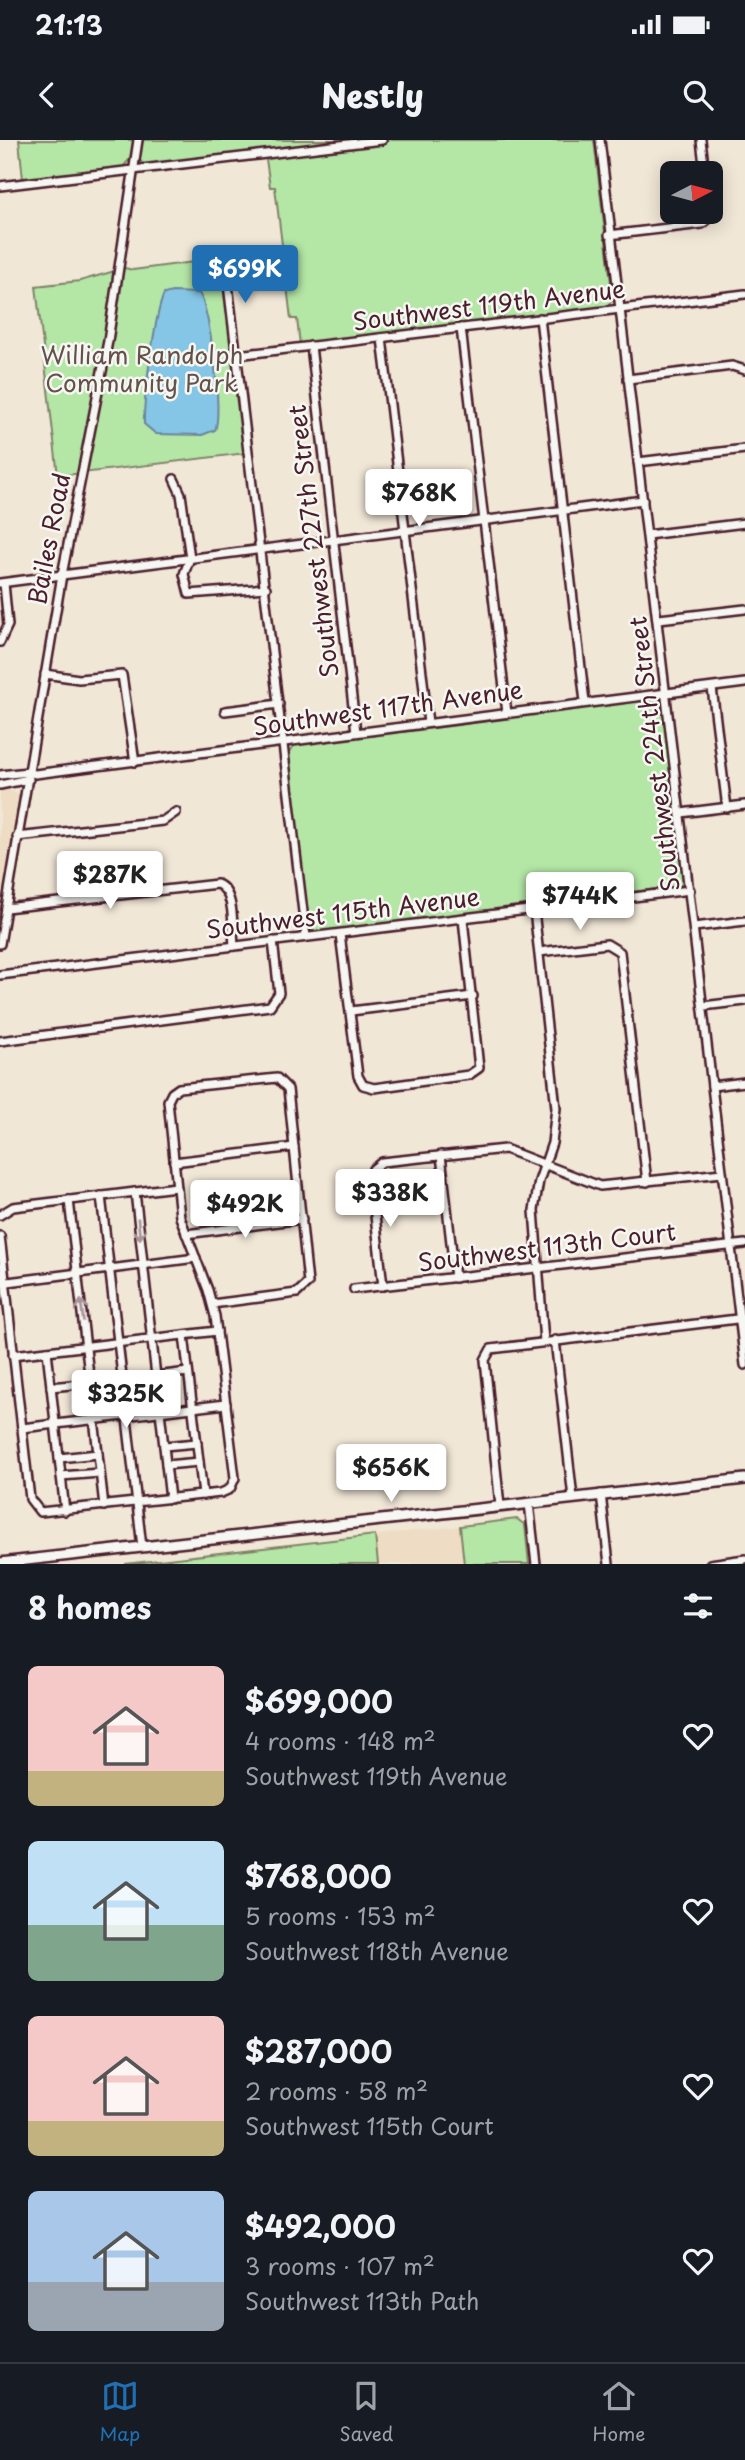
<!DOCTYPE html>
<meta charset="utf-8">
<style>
:root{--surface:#171b24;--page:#20242c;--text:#f1f3f6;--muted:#9ea1a6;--line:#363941;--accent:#1f6fb2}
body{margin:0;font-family:"Playpen Sans",sans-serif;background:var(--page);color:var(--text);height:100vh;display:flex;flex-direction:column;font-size:26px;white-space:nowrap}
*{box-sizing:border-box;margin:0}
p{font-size:23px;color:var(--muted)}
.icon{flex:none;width:38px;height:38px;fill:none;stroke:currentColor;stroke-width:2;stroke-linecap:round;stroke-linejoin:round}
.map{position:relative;height:1424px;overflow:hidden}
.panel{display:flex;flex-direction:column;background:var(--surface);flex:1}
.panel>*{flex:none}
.needle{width:46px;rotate:84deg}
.fabs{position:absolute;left:660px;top:21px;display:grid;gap:14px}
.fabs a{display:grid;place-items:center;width:63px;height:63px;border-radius:10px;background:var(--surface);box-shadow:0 4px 18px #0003;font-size:35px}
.price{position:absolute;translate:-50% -60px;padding:0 16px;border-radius:7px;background:#fff;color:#222;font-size:23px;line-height:46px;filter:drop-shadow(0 2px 4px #0008)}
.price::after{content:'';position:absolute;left:50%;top:42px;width:21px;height:16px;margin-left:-10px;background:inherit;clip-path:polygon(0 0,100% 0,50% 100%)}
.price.on{background:var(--accent);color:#fff}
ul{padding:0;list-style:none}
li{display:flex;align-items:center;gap:21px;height:175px;padding:0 28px}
li span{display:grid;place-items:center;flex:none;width:196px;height:140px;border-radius:10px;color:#555}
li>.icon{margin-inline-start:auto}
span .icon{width:84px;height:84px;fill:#fffc;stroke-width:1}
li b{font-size:30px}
h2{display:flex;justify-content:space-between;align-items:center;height:84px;padding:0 28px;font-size:30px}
.status{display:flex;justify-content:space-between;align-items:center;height:49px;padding:0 35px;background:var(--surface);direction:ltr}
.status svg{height:19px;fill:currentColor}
header{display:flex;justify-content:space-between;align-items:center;height:91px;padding:0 28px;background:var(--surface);font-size:32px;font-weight:800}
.menu{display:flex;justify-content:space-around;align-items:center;height:98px;border-top:2px solid var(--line);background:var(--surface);font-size:19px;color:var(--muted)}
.menu a{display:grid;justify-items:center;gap:4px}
.menu .on{color:var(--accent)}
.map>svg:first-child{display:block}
.built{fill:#eeddc4}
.green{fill:#b4e6a6;stroke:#7f8268;stroke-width:2}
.water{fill:#85c6e6;stroke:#6d839b;stroke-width:2}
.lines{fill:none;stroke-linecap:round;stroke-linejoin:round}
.minor-casing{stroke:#4a1f2b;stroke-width:12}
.major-casing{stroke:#4a1f2b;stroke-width:14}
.minor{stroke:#f6f6f2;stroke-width:7}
.major{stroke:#f6f6f2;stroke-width:9}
.oneway{stroke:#a99598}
.labels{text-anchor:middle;stroke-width:5;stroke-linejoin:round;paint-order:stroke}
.street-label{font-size:24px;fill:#4a1f2b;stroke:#f6f6f2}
.park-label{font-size:24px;fill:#64514a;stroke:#f6f6f2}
</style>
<div class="status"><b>21:13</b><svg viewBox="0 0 49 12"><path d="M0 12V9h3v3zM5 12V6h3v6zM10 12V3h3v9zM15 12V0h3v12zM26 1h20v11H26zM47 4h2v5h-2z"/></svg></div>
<header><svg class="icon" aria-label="back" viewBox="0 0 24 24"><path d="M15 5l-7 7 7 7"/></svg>Nestly<svg class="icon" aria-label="search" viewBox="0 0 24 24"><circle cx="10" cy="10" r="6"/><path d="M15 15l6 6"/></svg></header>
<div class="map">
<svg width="745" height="1424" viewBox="0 0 745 1424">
<rect width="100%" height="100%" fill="#f1e7d7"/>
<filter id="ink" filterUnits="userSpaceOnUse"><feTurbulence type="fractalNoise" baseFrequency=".0143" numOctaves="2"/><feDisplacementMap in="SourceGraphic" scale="14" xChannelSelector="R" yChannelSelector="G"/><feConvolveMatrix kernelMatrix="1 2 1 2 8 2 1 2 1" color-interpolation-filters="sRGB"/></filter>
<g filter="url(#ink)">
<!-- built -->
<g class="built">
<path d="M8,649L19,655L20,662L0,785V650Z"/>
<path d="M460,1386L464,1424H378L375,1395Z"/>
</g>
<!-- green -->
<g class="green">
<path d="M19,0H134L130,19L122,28L23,39Z"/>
<path d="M140,0H594L613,160L606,167L300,205L297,179H291L275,47H270L265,12L146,26L138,19Z"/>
<path d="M224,118L247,313L58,336L36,146L80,141L125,128L133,130Z"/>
<path d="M643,559L659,561L664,570L685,739L680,746L315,793L309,787L288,615L295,604Z"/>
<path d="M517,1379L525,1385L529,1424H464L460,1386Z"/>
<path d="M375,1395L378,1424H125Z"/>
</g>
<!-- water -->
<path class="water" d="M172,152L199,153C210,168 223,273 215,290L202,295L156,294L144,284C143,262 155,173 164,154Z"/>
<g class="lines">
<defs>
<g id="minor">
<path d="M600,0L745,1225"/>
<path d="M701,0L705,33"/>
<path d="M0,46L382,0"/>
<path d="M609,95L702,84L707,80L709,72"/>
<path d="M225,119L306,797"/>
<path d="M540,178L585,562"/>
<path d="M461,188L507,573"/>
<path d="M382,198L428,583"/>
<path d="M311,206L356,592"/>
<path d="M237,215L745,154"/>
<path d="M628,239L732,226L745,230"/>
<path d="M638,322L745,309"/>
<path d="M174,339L181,354L190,418"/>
<path d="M647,395L745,383"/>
<path d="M190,418L184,434L189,454L266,448"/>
<path d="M0,443L643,360"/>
<path d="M659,479L745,469"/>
<path d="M0,502L8,485L4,443"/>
<path d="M45,534L79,539L122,535L135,622"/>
<path d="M712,548L727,668"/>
<path d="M225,571L279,564"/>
<path d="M0,635L28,632L35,634L745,543"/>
<path d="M0,645L29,639"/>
<path d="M681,673L745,665"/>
<path d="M17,697L163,681L176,672"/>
<path d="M6,768L217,744C236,751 232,788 234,806"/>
<path d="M534,770L556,968L552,1003L539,1041L534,1070L544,1202"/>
<path d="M694,787L745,781"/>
<path d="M340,794L358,936L363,945L374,948L469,935L479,928L463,779"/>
<path d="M0,804L62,435L108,201L138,0"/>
<path d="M539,812L607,804L620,812L647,1042"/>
<path d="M0,835L690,750"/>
<path d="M703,866L745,861"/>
<path d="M351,871L473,856"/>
<path d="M0,901L270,866L279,853L273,801"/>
<path d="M712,946L745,942"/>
<path d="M441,1015L455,1138"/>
<path d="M174,1022L294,1007"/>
<path d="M135,1052L170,1359"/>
<path d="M101,1056L142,1407"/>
<path d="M69,1060L104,1366"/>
<path d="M0,1075L13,1067L176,1047"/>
<path d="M186,1094L302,1079"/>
<path d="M0,1096L30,1359L40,1372L221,1353L230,1349L235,1338L215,1176L208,1150L180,1077L168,961L172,953L179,948L277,938L288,949L308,1143L297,1153L212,1164"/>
<path d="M0,1143L196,1118"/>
<path d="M383,1146L371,1040L373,1029L382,1022L505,1009L600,1046L722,1033"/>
<path d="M354,1149L745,1104"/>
<path d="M184,1195L203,1355"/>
<path d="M555,1200L573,1358"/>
<path d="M47,1211L65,1371"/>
<path d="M13,1215L217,1191"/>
<path d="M156,1236L188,1232"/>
<path d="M51,1247L90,1243"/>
<path d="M22,1288L226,1264"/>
<path d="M164,1306L197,1303"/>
<path d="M59,1318L98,1314"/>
<path d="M166,1325L199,1322"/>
<path d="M61,1336L100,1333"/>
<path d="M601,1354L609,1424"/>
<path d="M529,1363L536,1424"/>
<path d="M500,1366L485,1220L491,1209L745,1178"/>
<path d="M710,1424L745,1419"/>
</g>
<path id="major" d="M0,1423L745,1339"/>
</defs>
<!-- minor casing -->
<use href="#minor" class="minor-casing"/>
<!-- major casing -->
<use href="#major" class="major-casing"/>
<!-- minor -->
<use href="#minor" class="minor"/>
<!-- major -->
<use href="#major" class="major"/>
</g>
<!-- one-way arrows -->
<defs><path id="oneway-shaft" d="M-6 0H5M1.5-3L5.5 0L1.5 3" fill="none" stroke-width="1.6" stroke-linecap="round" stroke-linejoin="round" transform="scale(1.75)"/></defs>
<g class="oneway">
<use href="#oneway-shaft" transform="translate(139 1089) rotate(84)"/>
<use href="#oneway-shaft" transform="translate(82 1170) rotate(-97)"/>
</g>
</g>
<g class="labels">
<!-- street labels -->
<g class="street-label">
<text transform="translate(489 166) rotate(-7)" y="8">Southwest 119th Avenue</text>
<text transform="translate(50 399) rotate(-79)" y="8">Bailes Road</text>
<text transform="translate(314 401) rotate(-97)" y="8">Southwest 227th Street</text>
<text transform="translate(388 569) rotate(-8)" y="8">Southwest 117th Avenue</text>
<text transform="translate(655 614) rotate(-97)" y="8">Southwest 224th Street</text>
<text transform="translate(343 774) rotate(-7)" y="8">Southwest 115th Avenue</text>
<text transform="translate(547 1108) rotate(-7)" y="8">Southwest 113th Court</text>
</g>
<!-- park labels -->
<g class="park-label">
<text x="142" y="224">William Randolph<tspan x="142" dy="28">Community Park</tspan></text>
</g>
</g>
</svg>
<div class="fabs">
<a><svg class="needle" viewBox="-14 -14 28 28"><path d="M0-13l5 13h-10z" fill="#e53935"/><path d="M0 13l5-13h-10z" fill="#9ea1a6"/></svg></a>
</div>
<b class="price on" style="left:245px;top:165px">$699K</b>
<b class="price" style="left:419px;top:389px">$768K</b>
<b class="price" style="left:110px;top:771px">$287K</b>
<b class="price" style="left:580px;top:792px">$744K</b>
<b class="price" style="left:390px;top:1089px">$338K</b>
<b class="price" style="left:245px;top:1100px">$492K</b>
<b class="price" style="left:126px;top:1290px">$325K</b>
<b class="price" style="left:391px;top:1364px">$656K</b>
</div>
<section class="panel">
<h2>8 homes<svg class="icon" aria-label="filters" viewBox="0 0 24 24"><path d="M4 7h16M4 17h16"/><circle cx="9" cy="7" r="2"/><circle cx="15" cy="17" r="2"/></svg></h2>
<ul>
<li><span style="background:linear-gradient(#f6c9c9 75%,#c2b280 0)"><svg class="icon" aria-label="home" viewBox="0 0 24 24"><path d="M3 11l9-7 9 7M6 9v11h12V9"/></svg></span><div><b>$699,000</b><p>4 rooms · 148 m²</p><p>Southwest 119th Avenue</p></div><svg class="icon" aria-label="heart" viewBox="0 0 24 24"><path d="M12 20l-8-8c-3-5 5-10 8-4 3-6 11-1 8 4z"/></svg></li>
<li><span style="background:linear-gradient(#bfe0f5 60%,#7fa58c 0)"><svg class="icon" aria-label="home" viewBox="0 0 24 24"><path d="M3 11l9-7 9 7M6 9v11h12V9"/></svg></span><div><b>$768,000</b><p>5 rooms · 153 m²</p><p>Southwest 118th Avenue</p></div><svg class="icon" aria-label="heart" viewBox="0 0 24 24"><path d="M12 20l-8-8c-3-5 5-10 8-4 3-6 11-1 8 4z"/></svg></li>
<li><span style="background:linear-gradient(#f6c9c9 75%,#c2b280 0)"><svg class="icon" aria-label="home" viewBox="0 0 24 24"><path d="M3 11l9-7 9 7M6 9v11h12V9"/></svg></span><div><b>$287,000</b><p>2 rooms · 58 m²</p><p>Southwest 115th Court</p></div><svg class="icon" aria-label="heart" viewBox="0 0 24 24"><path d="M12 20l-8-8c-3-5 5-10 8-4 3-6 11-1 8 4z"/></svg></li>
<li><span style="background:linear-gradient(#a9c7e8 65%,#9aa5b1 0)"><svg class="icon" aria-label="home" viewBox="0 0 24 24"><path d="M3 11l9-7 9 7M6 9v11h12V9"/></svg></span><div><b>$492,000</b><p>3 rooms · 107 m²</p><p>Southwest 113th Path</p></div><svg class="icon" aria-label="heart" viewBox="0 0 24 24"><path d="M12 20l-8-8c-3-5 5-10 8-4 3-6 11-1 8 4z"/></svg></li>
</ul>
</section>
<nav class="menu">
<a class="on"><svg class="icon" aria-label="map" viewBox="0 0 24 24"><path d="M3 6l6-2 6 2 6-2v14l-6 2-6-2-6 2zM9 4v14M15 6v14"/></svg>Map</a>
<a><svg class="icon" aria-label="saved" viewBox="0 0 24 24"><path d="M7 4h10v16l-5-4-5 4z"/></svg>Saved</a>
<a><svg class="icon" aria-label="home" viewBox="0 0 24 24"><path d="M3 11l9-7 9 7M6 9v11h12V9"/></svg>Home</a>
</nav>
